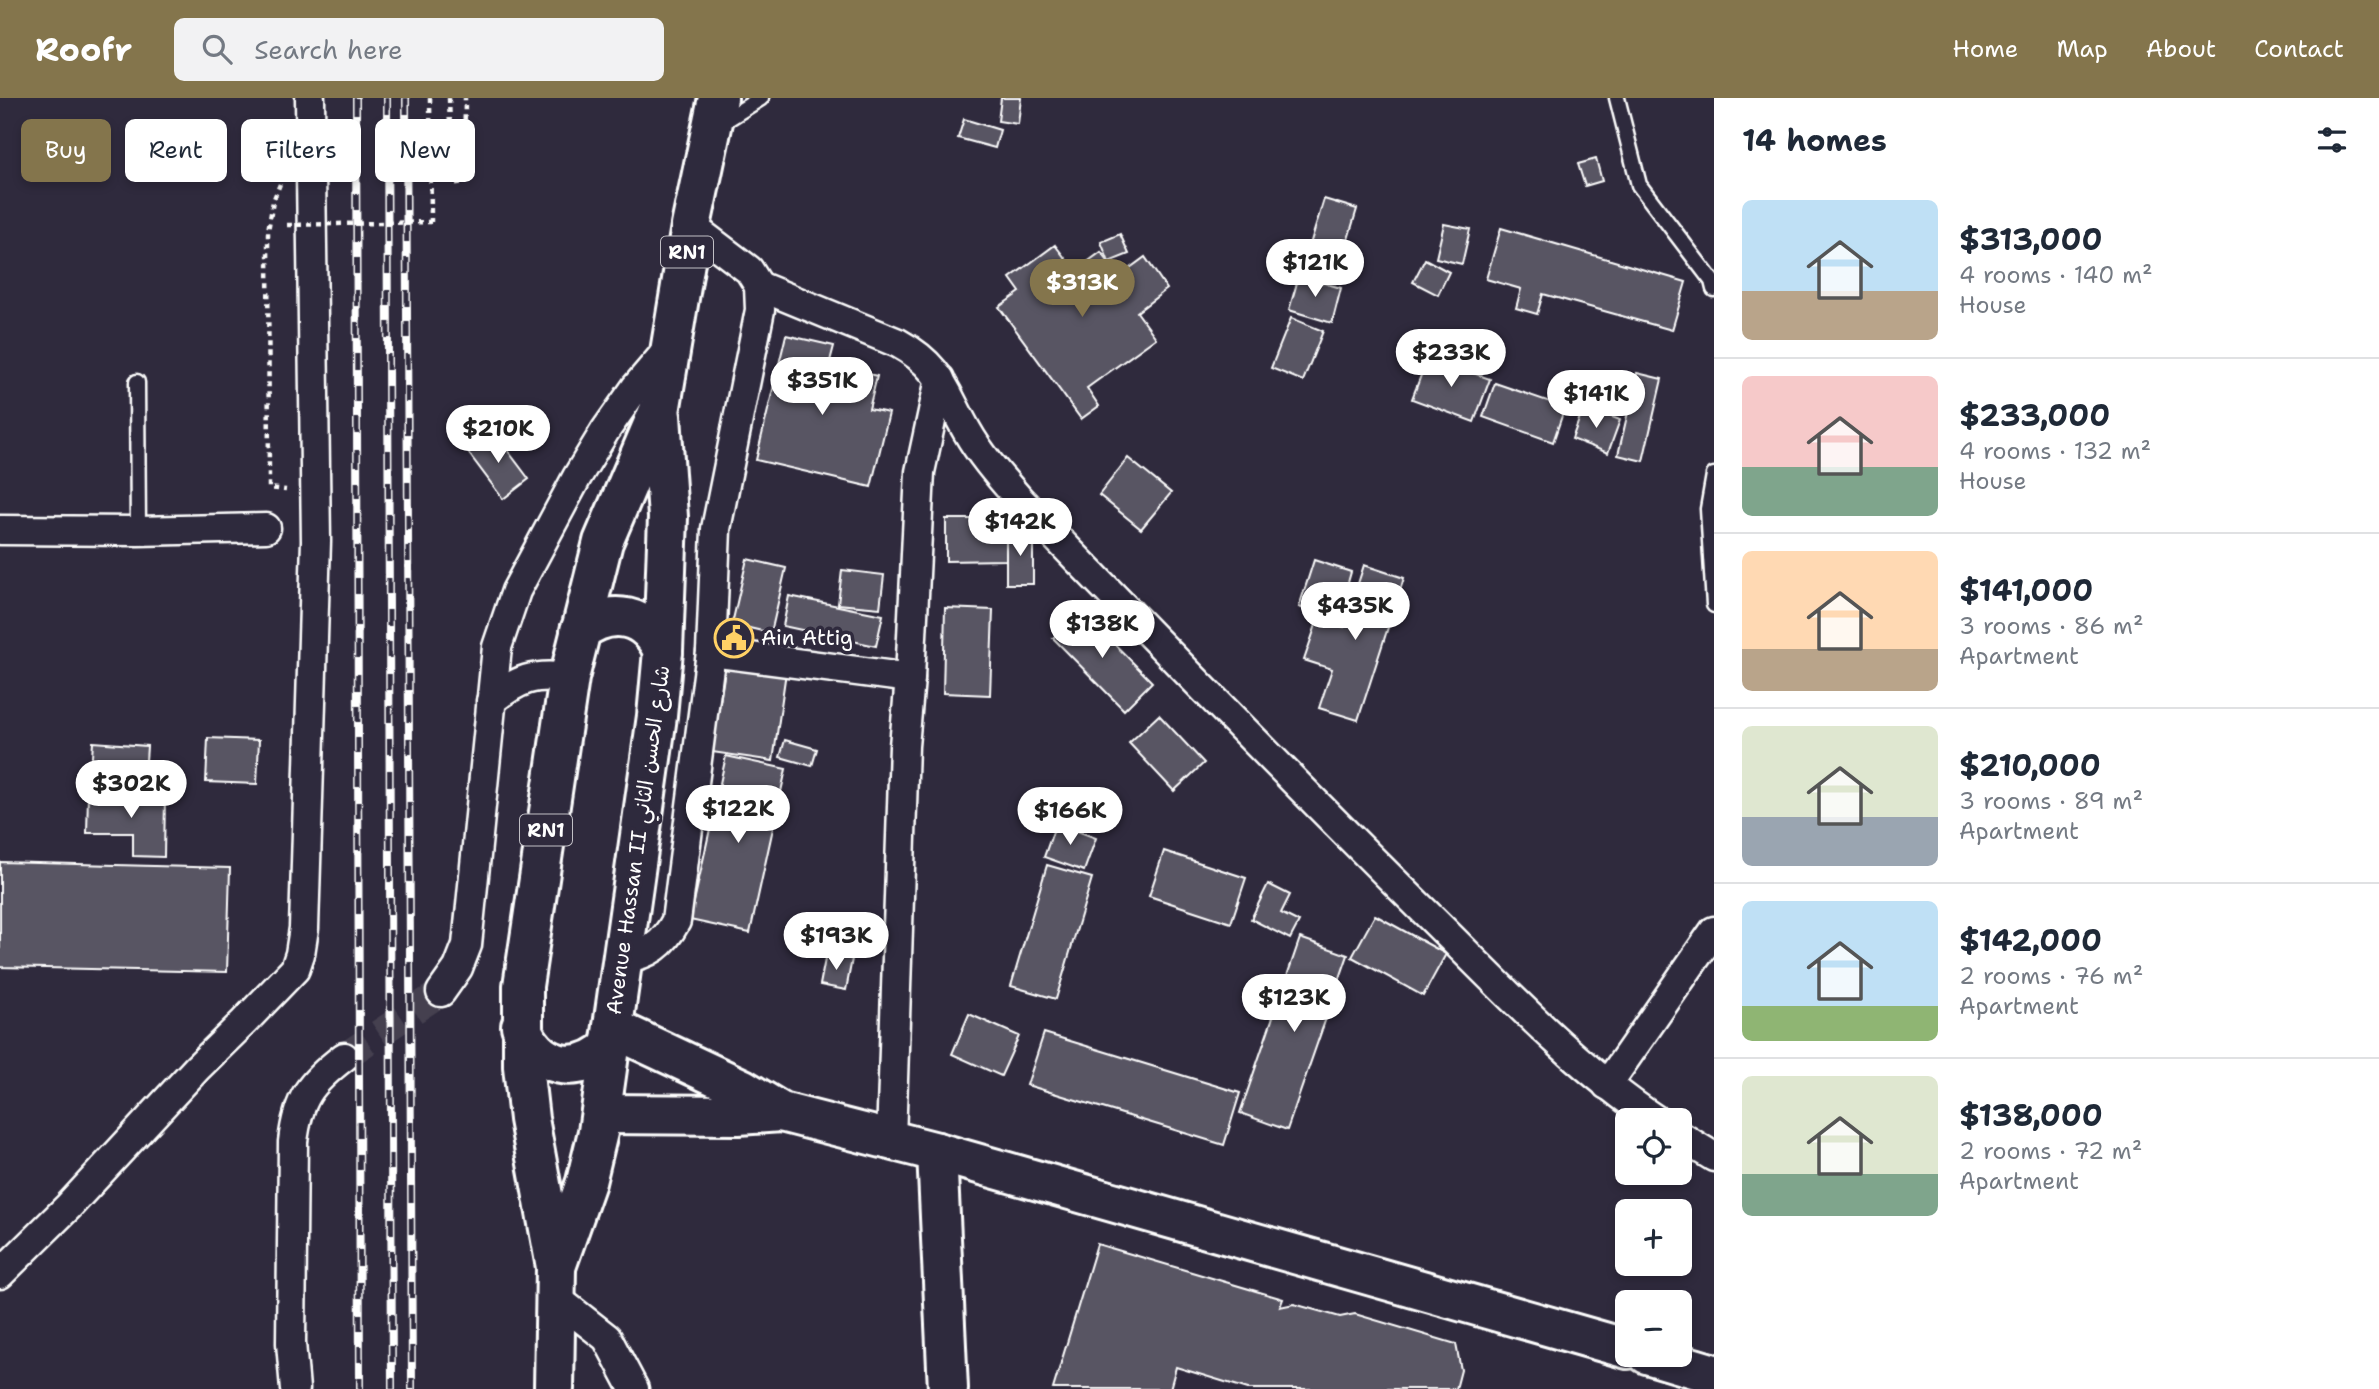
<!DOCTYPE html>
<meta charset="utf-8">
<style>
:root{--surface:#fff;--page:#f2f2f3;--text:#1f2937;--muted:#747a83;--line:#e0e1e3;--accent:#84754c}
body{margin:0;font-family:"Shantell Sans","Playpen Sans Arabic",sans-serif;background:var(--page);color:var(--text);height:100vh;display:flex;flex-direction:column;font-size:26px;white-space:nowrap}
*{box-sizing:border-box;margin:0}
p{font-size:23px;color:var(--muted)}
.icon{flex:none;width:38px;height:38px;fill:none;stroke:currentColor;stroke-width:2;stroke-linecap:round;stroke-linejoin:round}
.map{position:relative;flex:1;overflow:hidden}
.sheet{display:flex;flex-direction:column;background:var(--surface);width:665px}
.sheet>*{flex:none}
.top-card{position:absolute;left:21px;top:21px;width:665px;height:63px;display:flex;gap:14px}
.buttons{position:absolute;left:1615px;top:1010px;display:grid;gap:14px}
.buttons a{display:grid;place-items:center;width:77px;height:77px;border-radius:10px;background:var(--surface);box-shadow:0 4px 10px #0003;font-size:35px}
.price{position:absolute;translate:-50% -60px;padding:0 16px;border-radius:24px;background:#fff;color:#222;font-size:23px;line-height:46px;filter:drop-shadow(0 2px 4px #0008)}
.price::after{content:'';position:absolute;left:50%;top:42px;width:21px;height:16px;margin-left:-10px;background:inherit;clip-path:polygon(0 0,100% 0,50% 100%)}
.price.on{background:var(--accent);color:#fff}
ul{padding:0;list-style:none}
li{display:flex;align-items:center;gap:21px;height:175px;padding:0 28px}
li+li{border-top:2px solid var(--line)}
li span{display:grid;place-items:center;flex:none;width:196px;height:140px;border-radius:10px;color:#555}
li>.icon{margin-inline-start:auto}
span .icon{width:84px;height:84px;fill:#fffc;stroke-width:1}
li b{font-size:30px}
h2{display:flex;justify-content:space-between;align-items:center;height:84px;padding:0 28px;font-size:30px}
.tag{padding:0 24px;border-radius:10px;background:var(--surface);box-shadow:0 4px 10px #0003;font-size:24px;line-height:63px}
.tag.on{background:var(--accent);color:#fff}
header{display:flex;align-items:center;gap:42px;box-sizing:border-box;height:98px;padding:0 35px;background:var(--accent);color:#fff}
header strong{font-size:33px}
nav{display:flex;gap:38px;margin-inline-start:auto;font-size:24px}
.search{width:490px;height:63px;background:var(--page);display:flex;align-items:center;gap:18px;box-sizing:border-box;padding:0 24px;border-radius:10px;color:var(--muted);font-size:26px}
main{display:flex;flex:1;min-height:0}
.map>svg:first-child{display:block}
.building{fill:#595564;stroke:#fff;stroke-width:2}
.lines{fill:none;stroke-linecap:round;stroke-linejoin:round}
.street-tunnel{stroke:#443f50;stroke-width:28;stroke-dasharray:28 14;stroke-linecap:butt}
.lane-casing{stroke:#fff;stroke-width:19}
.street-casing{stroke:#fff;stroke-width:33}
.secondary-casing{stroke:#fff;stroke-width:44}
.primary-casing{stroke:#fff;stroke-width:44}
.path{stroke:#fff;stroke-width:4.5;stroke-dasharray:5 5;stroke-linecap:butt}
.lane{stroke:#2f2a3d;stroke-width:14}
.street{stroke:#2f2a3d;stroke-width:28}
.secondary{stroke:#2f2a3d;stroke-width:38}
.primary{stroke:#2f2a3d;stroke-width:38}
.rail-casing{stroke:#fff;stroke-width:8}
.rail{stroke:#2f2a3d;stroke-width:5;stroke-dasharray:16;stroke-linecap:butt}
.path-bridge{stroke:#fff;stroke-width:4.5;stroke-dasharray:5 5;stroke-linecap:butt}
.labels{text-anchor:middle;stroke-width:7;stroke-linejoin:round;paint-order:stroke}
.shield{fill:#2f2a3d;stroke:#c1bfc5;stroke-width:2}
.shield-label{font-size:19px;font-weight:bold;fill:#fff}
.poi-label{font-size:21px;fill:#fff;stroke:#2f2a3d;text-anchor:start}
.street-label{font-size:21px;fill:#fff;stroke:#2f2a3d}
</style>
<header>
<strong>Roofr</strong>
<div class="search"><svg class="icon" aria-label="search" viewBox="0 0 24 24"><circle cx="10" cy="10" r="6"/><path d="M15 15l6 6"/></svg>Search here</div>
<nav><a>Home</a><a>Map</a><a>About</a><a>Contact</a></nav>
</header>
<main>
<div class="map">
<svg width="1714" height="1291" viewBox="0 0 1714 1291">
<rect width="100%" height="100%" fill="#2f2a3d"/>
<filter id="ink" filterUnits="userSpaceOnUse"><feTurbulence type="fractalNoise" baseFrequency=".0143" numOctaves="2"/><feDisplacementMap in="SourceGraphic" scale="14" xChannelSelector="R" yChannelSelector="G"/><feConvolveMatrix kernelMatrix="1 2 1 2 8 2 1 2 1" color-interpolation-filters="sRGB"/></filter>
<g filter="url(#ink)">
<!-- building -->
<g class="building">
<path d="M1001,0H1021L1018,26L998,23Z"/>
<path d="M964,21L1000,32L995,50L958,40Z"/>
<path d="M1596,61L1602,83L1585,88L1578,66Z"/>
<path d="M1324,101L1357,111L1335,185L1301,176Z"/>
<path d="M1444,126L1470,131L1462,166L1436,160Z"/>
<path d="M1501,130L1686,184L1672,232L1543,196L1537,216L1516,210L1521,191L1486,181Z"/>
<path d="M1120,136L1129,156L1109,164L1101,144Z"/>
<path d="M1055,147L1075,173L1101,154L1119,178L1145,159L1167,191L1137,214L1156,240L1087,290L1099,308L1081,321L999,209L1020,194L1010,180Z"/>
<path d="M1425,161L1449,174L1438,197L1413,184Z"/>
<path d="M1299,178L1341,190L1332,225L1289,212Z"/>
<path d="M1291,220L1323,233L1303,283L1271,270Z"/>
<path d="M786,237L834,248L829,267L877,278L869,311L889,315L871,389L756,362Z"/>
<path d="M1428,259L1490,281L1474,324L1412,301Z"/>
<path d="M1637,275L1662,281L1643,363L1618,357Z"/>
<path d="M1495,285L1565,309L1553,344L1483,319Z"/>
<path d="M1584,308L1620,322L1608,355L1572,341Z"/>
<path d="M493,333L529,381L503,401L467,353Z"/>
<path d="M1128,360L1171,395L1141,431L1099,397Z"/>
<path d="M946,421H1006V462L946,463Z"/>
<rect x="1006" y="434" width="27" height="52"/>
<path d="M747,461L786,470L771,535L732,526Z"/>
<path d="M1314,462L1351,474L1343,502L1338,500L1332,520L1299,509Z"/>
<path d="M1364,467L1404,480L1358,622L1319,610L1332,571L1304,562L1318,521L1344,529Z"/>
<path d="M842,472L884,477L880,510L838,506Z"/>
<path d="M789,498L883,517L876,548L783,528Z"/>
<path d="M945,510L993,512L990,597L943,595Z"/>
<path d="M1081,512L1152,584L1124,612L1053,540Z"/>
<path d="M726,566L786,574L773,663L712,654Z"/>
<path d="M1159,617L1204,665L1174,693L1129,645Z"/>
<path d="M208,640L259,642L257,686L206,684Z"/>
<path d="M785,642L817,651L812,668L780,659Z"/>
<path d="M93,644L147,648L145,678L91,674Z"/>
<path d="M726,658L786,671L750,835L690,822Z"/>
<path d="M88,697L165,698L164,759L133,758V735H87Z"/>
<path d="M1056,725L1096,740L1084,773L1044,759Z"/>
<path d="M1164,753L1246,780L1231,825L1149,798Z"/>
<path d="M0,764L230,770L227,874L0,869Z"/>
<path d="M1047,767L1092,780L1056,901L1011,888Z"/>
<path d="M1268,786L1290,797L1281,815L1299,824L1290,841L1251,821Z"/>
<path d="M1375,817L1446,856L1423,898L1352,859Z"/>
<path d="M1300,840L1348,857L1287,1032L1240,1015Z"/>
<path d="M826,856L852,861L846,892L820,887Z"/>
<path d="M969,916L1019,938L1001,978L952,956Z"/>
<path d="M1044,935L1240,995L1224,1047L1027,987Z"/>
<path d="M1097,1146L1283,1201L1280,1209L1294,1206L1340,1219L1355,1216L1456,1246L1461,1272L1456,1291H1248L1176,1269L1170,1291H1053Z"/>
</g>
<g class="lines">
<!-- street-tunnel -->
<path class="street-tunnel" d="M344,959L441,894"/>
<defs>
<g id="lane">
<path d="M1617,0L1639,87L1712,183L1714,191"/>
<path d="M718,27L761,0"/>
<path d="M137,284L138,433"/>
<path d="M1714,377L1708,411L1714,507"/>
</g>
<g id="street">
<path d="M759,188L898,245C942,269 944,293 967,333C981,358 1001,380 1020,402C1153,539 1285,676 1421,810C1496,883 1569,964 1656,1022"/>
<path d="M0,432L138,433L266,430"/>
<path d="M711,554L910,580"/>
<path d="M491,603C518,581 534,575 569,580"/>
<path d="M624,860C649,857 664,846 676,823L711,554L716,431L760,212L759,188L749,172L691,128"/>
<path d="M441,894L458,870L467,847L497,549L516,493L577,379L605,333L636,289L671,248"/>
<path d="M1607,987L1714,833"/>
<path d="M1680,1038L1714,1059"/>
<path d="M891,1042L904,648L910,580L920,374L940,281"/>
<path d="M0,1176L68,1109L197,970L244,924L295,871L300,856L304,830L316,443L310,0"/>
<path d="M556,1200L607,1240L634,1291"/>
<path d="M295,1291L291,1245L293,1044C298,1000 310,985 344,959"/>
</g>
<g id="secondary">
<path d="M613,930L743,991L781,1014L937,1054L1628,1251"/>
<path d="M601,1016L738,1017L781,1014"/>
<path d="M937,1054L948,1291"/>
<path d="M1647,1256L1714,1276"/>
</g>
<g id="primary">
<path d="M580,533C612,509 646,516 663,553"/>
<path d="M521,928C537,971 578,979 611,948"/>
<path d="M556,1169L586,1084L598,1034L657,618L663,553L668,419L661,318"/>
<path d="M554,1291L556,1169L529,1021L523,968V888L569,580L603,444L661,308L691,128L718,0"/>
</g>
</defs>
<!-- lane casing -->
<use href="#lane" class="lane-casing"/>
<!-- street casing -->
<use href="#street" class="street-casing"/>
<!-- secondary casing -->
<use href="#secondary" class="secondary-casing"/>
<!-- primary casing -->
<use href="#primary" class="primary-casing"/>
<!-- path -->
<g class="path">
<path d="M430,0L431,124"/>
<path d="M449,0L452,86L464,84L465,0"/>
<path d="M280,86L273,103L268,133L269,390L286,392"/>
</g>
<!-- lane -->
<use href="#lane" class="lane"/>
<!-- street -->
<use href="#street" class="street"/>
<!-- secondary -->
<use href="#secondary" class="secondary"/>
<!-- primary -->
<use href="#primary" class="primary"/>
<defs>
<g id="rail">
<path d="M356,0L360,1291"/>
<path d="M387,0L392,1291"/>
<path d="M406,0L412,1291"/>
</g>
</defs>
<!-- rail casing -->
<use href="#rail" class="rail-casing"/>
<!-- rail -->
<use href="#rail" class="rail"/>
<!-- path-bridge -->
<path class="path-bridge" d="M287,127L431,124"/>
</g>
</g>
<!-- icons -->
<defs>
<symbol id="civic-ring" viewBox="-11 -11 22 22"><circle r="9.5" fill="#2f2a3d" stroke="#ffd166" stroke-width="1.5"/><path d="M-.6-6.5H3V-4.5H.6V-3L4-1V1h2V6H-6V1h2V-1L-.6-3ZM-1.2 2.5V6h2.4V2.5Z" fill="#ffd166"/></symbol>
</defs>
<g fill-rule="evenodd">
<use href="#civic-ring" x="712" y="518" width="44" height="44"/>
</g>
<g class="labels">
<!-- shield labels -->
<g class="shield">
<rect x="661" y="138.5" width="52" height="31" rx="5"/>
<rect x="520" y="716.5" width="52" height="31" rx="5"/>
</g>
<g class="shield-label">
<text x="687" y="161">RN1</text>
<text x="546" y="739">RN1</text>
</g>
<!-- poi labels -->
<g class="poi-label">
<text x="761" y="547">Ain Attig</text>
</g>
<!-- street labels -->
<g class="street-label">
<text transform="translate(638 742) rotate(-82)" y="7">Avenue Hassan II شارع الحسن الثاني</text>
</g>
</g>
</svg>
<div class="buttons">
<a><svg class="icon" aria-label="locate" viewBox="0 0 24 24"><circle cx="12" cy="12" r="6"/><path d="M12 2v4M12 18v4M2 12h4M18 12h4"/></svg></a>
<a>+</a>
<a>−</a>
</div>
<b class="price" style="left:1315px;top:201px">$121K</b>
<b class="price on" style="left:1082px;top:221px">$313K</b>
<b class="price" style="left:1451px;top:291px">$233K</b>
<b class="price" style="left:822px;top:319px">$351K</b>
<b class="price" style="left:1596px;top:332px">$141K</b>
<b class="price" style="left:498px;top:367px">$210K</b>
<b class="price" style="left:1020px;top:460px">$142K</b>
<b class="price" style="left:1355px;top:544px">$435K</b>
<b class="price" style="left:1102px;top:562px">$138K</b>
<b class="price" style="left:131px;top:722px">$302K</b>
<b class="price" style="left:738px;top:747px">$122K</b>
<b class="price" style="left:1070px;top:749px">$166K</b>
<b class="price" style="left:836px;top:874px">$193K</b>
<b class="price" style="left:1294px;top:936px">$123K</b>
<div class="top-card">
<a class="tag on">Buy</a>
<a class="tag">Rent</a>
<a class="tag">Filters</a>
<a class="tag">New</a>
</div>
</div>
<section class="sheet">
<h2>14 homes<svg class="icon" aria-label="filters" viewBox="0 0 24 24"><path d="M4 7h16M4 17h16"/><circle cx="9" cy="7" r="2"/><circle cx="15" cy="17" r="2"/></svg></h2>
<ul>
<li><span style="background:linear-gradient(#bfe0f5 65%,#b9a48a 0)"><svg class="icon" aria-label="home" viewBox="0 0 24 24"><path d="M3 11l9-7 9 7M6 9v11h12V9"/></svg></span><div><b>$313,000</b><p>4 rooms · 140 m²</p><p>House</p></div></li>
<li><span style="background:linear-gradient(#f6c9c9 65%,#7fa58c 0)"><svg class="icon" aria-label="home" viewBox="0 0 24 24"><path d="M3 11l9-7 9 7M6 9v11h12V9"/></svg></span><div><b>$233,000</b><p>4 rooms · 132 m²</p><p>House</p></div></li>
<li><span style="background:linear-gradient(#ffd9b3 70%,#b9a48a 0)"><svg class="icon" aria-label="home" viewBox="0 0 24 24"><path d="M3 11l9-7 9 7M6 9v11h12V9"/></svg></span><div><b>$141,000</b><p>3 rooms · 86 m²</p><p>Apartment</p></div></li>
<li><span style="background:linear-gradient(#dfe7d0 65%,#9aa5b1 0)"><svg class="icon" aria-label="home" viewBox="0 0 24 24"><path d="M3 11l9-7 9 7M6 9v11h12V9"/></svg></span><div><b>$210,000</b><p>3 rooms · 89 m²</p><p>Apartment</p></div></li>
<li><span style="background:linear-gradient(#bfe0f5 75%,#8fb573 0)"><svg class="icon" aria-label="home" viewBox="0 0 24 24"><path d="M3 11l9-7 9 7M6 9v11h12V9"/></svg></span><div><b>$142,000</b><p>2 rooms · 76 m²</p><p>Apartment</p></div></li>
<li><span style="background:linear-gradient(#dfe7d0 70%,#7fa58c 0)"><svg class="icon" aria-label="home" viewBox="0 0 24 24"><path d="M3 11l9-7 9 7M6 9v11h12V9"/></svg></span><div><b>$138,000</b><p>2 rooms · 72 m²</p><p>Apartment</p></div></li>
</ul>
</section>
</main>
